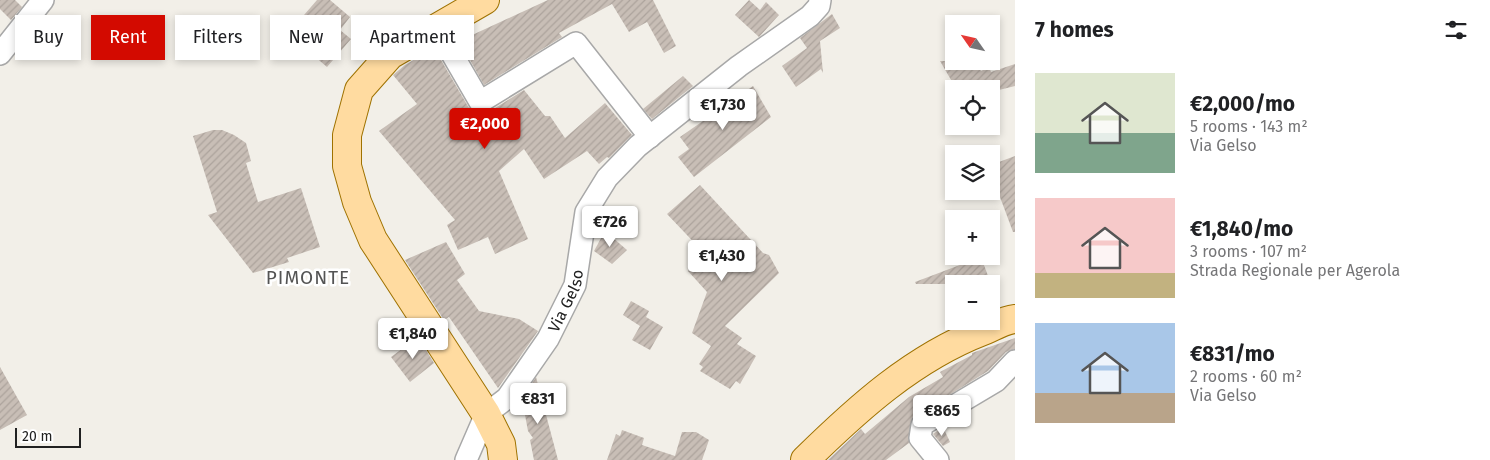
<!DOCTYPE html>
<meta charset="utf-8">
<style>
:root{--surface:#fff;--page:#f6f6f6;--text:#202124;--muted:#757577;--accent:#d30a00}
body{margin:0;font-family:"Fira Sans",sans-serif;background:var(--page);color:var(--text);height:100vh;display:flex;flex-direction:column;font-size:19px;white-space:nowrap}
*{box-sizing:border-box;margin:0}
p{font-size:16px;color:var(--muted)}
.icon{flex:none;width:28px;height:28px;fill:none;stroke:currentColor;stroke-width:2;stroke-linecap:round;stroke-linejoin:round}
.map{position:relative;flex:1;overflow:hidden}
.sheet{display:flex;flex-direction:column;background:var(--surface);width:475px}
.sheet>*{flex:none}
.top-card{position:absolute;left:15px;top:15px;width:475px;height:45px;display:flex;gap:10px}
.needle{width:32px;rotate:304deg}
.controls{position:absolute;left:945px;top:15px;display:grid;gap:10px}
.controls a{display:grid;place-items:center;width:55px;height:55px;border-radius:0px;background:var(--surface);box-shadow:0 2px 8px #0003;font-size:25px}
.scale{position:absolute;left:15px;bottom:12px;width:66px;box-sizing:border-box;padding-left:5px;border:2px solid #212121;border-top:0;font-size:14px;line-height:18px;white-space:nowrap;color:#212121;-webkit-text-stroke:4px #fff;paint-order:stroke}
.price{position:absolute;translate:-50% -42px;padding:0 11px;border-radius:5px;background:#fff;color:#222;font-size:16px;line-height:32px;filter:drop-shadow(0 1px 2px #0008)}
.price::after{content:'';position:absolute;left:50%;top:30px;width:15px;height:11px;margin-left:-8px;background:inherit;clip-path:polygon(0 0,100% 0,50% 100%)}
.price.active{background:var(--accent);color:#fff}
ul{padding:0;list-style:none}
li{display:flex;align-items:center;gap:15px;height:125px;padding:0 20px}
li span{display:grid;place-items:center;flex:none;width:140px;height:100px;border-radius:0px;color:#555}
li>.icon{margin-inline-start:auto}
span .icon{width:60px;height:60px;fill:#fffc;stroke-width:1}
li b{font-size:21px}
h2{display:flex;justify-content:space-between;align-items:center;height:60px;padding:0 20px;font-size:21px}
.tag{padding:0 18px;border-radius:0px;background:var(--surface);box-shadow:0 2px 8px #0003;font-size:18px;line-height:45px}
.tag.active{background:var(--accent);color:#fff}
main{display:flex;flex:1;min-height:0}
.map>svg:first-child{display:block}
.building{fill:url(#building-hatch)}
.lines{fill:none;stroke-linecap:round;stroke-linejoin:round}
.minor-casing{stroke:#a8a8a8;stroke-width:24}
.major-casing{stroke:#9f7200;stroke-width:30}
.minor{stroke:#fff;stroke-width:21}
.major{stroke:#ffdba0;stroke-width:28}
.labels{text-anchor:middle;stroke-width:5;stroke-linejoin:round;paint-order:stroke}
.street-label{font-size:16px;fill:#212121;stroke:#fff}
.quarter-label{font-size:19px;letter-spacing:1px;fill:#545454;stroke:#fff}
</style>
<main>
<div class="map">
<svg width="1015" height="460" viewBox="0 0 1015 460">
<defs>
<pattern id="building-hatch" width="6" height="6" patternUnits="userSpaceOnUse" patternTransform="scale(1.25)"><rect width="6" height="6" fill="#c8beb6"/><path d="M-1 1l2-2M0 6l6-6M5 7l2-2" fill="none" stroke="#aca39c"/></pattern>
</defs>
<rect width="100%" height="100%" fill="#f2efe8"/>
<!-- building -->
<g class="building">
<path d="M0,0H15L22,7L11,20L0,9Z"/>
<path d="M317,0H330L350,17L340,30L351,39L327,67L306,49L308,45L291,30Z"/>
<path d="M548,0H653L676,46L664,53L647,22L629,32L612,4L559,33L562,37L484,85L456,35L466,29L470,36Z"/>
<path d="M749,0L760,10L766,2L779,15L759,37L735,15Z"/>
<path d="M832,14L840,28L820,41L823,73L821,69L796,87L782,66L807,48L800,38Z"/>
<path d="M434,48L469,108L474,113H487L524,90L545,116H550L565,138L605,103L632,135L609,158L607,157L599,164L587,151L544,179L524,149L499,171L528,239L495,254L488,237L458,250L447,225L455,220L379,131L417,104L393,75L405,65Z"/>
<path d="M940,61H975L981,71L989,67L991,72L1015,64V86L991,92V89H949L954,85Z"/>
<path d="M683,76L693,86L652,119L643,109Z"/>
<path d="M753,86L771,117L694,177L678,157L689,149L680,137Z"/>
<path d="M213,130H222L234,135L246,143L251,161L246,163L258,202L301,188L320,247L287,258L289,262L253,273L208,215L217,212L193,136Z"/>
<path d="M1015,156V232H1013L991,173V165Z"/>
<path d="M700,185L763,253L769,255L779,273L725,326L742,338L737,344L756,356L740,384L736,381L730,389L700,371L703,367L699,364L711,346L692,333L707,292L688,271L705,254L667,214Z"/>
<path d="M605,231L627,250L612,264L594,251Z"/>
<path d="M446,242L465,274L457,280L479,311L519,319L538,331L498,388L449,317L444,320L405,260Z"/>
<path d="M981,257L991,284H916L915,282Z"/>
<path d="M631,301L649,311L646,317L663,327L650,350L632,340L640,326L623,315Z"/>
<path d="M418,337L434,363L410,382L391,357Z"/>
<path d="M1015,338V349L1006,352L988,371L912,418L909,443L886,460H828L861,429L865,434L909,397L943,377L940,372L972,355V353Z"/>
<path d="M0,367L27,415L0,430Z"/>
<path d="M536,377L558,460H534L530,440L533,438L528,431L522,399Z"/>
<path d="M943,427L950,442L943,446L933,434Z"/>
<path d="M622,430L644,438L642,445L675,456L682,432H696L709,440L702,460H607L616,434L620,436Z"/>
</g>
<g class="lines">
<defs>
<g id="minor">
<path d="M437,28L480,102L576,43L650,137"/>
<path d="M0,54L43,0"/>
<path id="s1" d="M466,460L486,414L507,398L548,339L575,285L586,212L607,178L638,146L739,66L810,16L819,6L820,0"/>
<path d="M938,460L920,438L922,425L996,381L1015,361"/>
</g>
<g id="major">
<path d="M485,0L390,55L359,90L347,135V166L357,202L373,240L486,414L501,444L503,460"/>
<path d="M805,460C858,408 913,358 983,331C993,327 1004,320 1015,319"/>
</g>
</defs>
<!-- minor casing -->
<use href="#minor" class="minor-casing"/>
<!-- major casing -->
<use href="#major" class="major-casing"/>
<!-- minor -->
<use href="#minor" class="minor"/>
<!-- major -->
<use href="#major" class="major"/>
</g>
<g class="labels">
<!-- street labels -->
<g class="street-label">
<text dy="6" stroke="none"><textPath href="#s1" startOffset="191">Via Gelso</textPath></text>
</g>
<!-- quarter labels -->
<g class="quarter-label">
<text x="308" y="284">PIMONTE</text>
</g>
</g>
</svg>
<div class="controls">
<a><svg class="needle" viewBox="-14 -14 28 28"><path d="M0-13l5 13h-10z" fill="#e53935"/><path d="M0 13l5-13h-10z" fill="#757577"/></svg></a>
<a><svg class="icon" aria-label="locate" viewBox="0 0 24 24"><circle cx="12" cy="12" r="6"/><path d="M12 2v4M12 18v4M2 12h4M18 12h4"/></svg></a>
<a><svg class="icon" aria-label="layers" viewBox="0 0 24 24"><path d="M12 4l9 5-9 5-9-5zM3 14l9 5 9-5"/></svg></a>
<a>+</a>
<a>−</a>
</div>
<div class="scale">20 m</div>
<b class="price" style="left:723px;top:131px">€1,730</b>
<b class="price active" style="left:485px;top:150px">€2,000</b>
<b class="price" style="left:610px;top:248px">€726</b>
<b class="price" style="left:722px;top:282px">€1,430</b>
<b class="price" style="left:413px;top:360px">€1,840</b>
<b class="price" style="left:538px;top:425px">€831</b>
<b class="price" style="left:942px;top:437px">€865</b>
<div class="top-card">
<a class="tag">Buy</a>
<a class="tag active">Rent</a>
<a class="tag">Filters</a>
<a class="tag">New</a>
<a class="tag">Apartment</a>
</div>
</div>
<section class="sheet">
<h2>7 homes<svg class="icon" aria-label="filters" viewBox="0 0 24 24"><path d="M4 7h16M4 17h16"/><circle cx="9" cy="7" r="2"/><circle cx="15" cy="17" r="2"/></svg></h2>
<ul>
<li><span style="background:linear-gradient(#dfe7d0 60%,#7fa58c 0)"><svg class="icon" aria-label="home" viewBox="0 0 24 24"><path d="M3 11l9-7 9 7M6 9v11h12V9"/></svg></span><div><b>€2,000/mo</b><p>5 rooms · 143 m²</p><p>Via Gelso</p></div></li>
<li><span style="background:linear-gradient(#f6c9c9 75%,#c2b280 0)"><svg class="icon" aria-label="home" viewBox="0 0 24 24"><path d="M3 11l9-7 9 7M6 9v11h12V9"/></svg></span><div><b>€1,840/mo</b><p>3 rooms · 107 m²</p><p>Strada Regionale per Agerola</p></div></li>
<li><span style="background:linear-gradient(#a9c7e8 70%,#b9a48a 0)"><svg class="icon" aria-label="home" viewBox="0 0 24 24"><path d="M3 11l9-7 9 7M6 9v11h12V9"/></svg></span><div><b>€831/mo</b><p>2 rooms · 60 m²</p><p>Via Gelso</p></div></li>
</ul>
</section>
</main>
